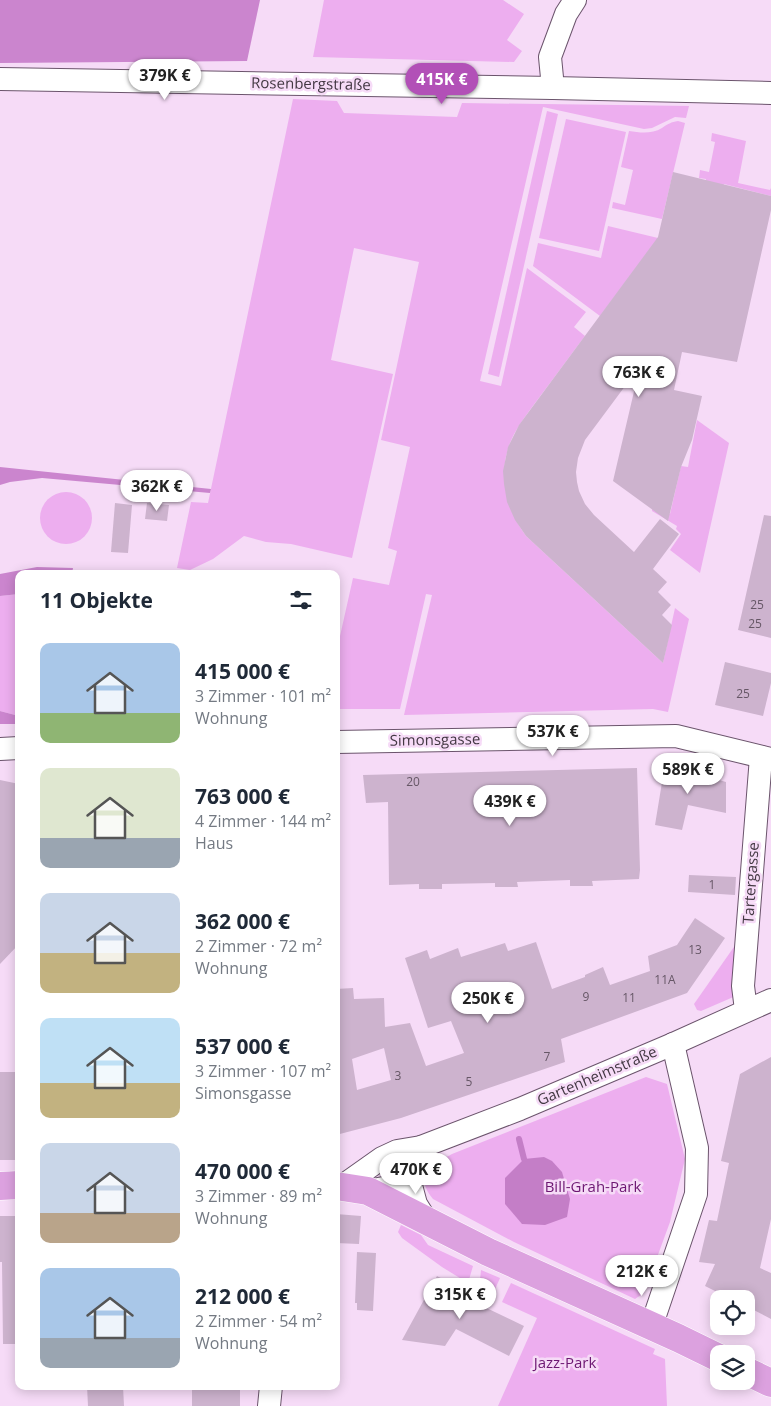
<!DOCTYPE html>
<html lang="de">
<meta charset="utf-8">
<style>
:root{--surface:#fff;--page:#f6f6f7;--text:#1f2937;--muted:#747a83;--accent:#b250b7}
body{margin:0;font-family:"Open Sans",sans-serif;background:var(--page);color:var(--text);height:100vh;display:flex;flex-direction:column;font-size:19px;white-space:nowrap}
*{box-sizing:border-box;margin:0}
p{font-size:16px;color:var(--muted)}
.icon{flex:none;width:28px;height:28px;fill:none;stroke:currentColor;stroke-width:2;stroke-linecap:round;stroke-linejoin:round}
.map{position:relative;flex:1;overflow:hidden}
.side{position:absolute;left:15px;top:570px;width:325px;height:820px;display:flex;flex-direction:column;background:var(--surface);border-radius:10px;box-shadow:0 2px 12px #0003}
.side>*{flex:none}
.buttons{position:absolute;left:710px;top:1290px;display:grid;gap:10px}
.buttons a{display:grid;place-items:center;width:45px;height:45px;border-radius:10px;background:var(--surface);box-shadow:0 2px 12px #0003;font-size:25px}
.price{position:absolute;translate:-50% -42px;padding:0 11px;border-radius:18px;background:#fff;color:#222;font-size:16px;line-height:32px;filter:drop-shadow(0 1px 2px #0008)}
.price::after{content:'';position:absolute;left:50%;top:30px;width:15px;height:11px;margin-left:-8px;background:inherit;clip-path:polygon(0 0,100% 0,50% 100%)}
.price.selected{background:var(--accent);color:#fff}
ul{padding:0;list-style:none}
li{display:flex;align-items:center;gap:15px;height:125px;padding:0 25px}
li span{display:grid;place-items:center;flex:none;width:140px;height:100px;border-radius:10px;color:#555}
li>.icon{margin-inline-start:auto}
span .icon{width:60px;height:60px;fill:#fffc;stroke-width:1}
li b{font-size:21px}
h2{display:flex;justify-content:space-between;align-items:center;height:60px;padding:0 25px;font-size:21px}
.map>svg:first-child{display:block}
.green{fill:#edaeef}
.forest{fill:#cb85ce}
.water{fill:#c47ec7}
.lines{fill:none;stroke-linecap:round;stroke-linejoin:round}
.stream{stroke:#c47ec7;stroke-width:6}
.building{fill:#cdb3ce;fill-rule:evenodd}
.minor-casing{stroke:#6b546c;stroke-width:24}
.primary-casing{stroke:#fff;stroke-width:29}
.minor{stroke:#fff;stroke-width:22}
.primary{stroke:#dca1df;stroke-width:28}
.labels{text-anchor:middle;stroke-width:5;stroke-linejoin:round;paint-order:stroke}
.number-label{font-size:12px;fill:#665766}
.street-label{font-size:15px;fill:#433843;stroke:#f6dbf7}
.park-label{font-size:15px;fill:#6d1772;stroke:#f6dbf7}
</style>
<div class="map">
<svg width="771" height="1406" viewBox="0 0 771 1406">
<rect width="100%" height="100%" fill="#f6dbf7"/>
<!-- green -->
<g class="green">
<path d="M324,0H503L524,14L507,40L522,51L514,62L313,57Z"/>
<path d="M293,99L337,101L344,113L457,117L462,103L689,106L686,118L675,117L652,128L644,129L543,107L480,381L501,386L527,268L586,312L574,327L585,336C570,356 556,375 541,395C533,406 524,417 517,429C496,463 502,504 526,536L663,663L675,608L689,619L668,712L653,709L404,715L432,595L426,594L400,709H336V654L353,578L389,585L397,551L388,548L410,447L381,440L419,262L354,248L331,360L393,374L352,558L291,544L266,542L244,536L213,559L190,570L177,568L191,502L208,503Z"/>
<path d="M547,111L558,114L499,377L488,374Z"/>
<path d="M566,119L626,132L599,251L539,238Z"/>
<path d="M678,121L685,123L662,219L612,208L613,202L625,205L633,170L621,167L629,131C641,133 652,134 662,128C668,124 671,122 678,121Z"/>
<path d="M712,133L746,141L738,183L770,190L771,188V196L724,184L722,192L704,189L706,179L699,178L700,170L709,172L715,142L711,141Z"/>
<path d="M608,226L658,238L600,316L533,266L538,243L601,258Z"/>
<path d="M697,420L729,443L700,573L670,550L681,534L676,529L677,526L652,511L653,502L670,514L681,466L688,467Z"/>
<circle cx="66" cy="518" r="26"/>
<path d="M19,594V714L15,715L0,711V596Z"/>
<path d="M736,944L738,995L701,1011L697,1010L694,1004Z"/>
<path d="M646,1077L667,1084L685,1159L670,1222L644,1293L635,1299L514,1242L433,1199C413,1175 432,1165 452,1154Z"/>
<path d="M401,1225L421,1235L428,1245L473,1266L468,1283L442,1267L402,1238L398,1232Z"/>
<path d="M481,1270L500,1278L492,1296L479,1289Z"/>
<path d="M511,1283L655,1349L653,1354L665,1359L667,1406H498L537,1318L502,1302Z"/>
</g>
<!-- forest -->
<g class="forest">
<path d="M0,0H260L247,61L0,63Z"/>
<path d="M0,467L211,489L210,493L42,478L10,482L0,485Z"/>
<path d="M37,567L73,568L72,574H19V594L0,596V574Z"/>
<path d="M0,711L15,715L19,714V724H0Z"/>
</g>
<!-- water -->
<path class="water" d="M544,1157L552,1161L562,1172L570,1199L567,1217L545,1225L522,1224L505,1204V1178L524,1159Z"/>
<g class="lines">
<!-- stream -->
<path class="stream" d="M519,1139L524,1159"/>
</g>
<!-- building -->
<g class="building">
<path d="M673,172L771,196V210L737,362L682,352L674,390L702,396L692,440L681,467L668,521L613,481L640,366L585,440L578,458L576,472L577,482L579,491L585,504L594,515L634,552L660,519L679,534L653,569L667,582L658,592L671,605L662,615L672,625L663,663L526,536L515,520L507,502L504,484L503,471L508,447L519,425L658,237Z"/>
<path d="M115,503L132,505L128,553L111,552Z"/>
<path d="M147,503L169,505L167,521L145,519Z"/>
<path d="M764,515L771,516V638L738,630Z"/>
<path d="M725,662L771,673V683L763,716L715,705Z"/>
<path d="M665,764L712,774V778L726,782V813L688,805L682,830L655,825Z"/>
<path d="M637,768L640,870L639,879L592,881L593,886H570V880L517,882L518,887H495V883L442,884V889H419V884L389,885L388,802L366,803L363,775Z"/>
<path d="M0,780L19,784V887H17L19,944L0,964Z"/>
<path d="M689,875L736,877L735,895L688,892Z"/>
<path d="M695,918L725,938L687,993L561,1039L565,1062L401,1118L336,1135V989L353,988L354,999L384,998L385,1027L410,1023L426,1066L464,1053L451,1021L428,1028L405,958L427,950L430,959L458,948L461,957L505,943L508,951L536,942L552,989L585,977V975L603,967L610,985L650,971L648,956L677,945ZM384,1048L391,1080L357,1090L352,1059Z"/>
<path d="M771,1057V1219L760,1268L771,1273V1319L746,1306V1299H731L705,1286L715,1264L699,1262L709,1220L717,1221L729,1163L721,1161L740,1074Z"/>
<rect x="0" y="1072" width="19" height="88"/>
<path d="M336,1214L361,1216L359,1244L336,1243Z"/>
<path d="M0,1216H19V1344H3L2,1262H0Z"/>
<path d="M357,1252L376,1253L373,1311L357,1310V1303H355Z"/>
<path d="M437,1276L479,1299L476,1303L524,1326L509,1356L456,1329L445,1346L402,1340Z"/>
<path d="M87,1386H123L124,1406H88Z"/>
<rect x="192" y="1386" width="48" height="20"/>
</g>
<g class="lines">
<defs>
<g id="minor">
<path d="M0,79L553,88L771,93"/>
<path d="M553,88L550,57L566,14L575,0"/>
<path d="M336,742L676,736L771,759"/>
<path d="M0,749L19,748"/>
<path d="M746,1010L743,986L761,757"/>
<path d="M409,1178L416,1204L426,1220"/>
<path d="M341,1187L382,1158L397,1151L421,1147L520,1109L673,1044L771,1000"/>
<path d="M368,1191L394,1186L409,1178L421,1147"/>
<path d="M651,1327L696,1194L697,1148L673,1044"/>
<path d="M269,1406L271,1386"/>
</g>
<g id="primary">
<path d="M0,1186L19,1185"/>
<path d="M336,1186L368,1191L488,1252L678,1338L719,1358"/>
<path d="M746,1371L771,1383"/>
</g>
</defs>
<!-- minor casing -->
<use href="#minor" class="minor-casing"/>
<!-- primary casing -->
<use href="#primary" class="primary-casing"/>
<!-- minor -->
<use href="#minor" class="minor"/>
<!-- primary -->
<use href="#primary" class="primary"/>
</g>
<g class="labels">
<!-- number labels -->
<g class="number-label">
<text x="757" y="609">25</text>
<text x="755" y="628">25</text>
<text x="743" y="698">25</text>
<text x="413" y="786">20</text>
<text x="712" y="889">1</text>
<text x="695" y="954">13</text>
<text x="665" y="984">11A</text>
<text x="586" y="1001">9</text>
<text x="629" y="1002">11</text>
<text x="547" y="1061">7</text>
<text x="398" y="1080">3</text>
<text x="469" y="1086">5</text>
</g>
<!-- street labels -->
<g class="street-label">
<text transform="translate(311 84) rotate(1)" y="5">Rosenbergstraße</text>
<text transform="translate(435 740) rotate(-1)" y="5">Simonsgasse</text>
<text transform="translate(751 883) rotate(-86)" y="5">Tartergasse</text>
<text transform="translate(597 1076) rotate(-23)" y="5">Gartenheimstraße</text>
</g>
<!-- park labels -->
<g class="park-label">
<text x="593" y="1192">Bill-Grah-Park</text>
<text x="565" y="1368">Jazz-Park</text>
</g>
</g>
</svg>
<div class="buttons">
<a><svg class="icon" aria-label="locate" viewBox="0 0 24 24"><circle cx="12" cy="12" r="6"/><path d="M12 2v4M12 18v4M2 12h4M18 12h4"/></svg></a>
<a><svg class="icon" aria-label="layers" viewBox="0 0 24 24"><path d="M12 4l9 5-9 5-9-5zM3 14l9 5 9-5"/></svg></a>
</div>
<b class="price" style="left:165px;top:101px">379K €</b>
<b class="price selected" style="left:442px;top:105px">415K €</b>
<b class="price" style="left:639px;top:398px">763K €</b>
<b class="price" style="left:157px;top:512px">362K €</b>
<b class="price" style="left:553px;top:757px">537K €</b>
<b class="price" style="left:688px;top:795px">589K €</b>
<b class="price" style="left:510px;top:827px">439K €</b>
<b class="price" style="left:488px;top:1024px">250K €</b>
<b class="price" style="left:416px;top:1195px">470K €</b>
<b class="price" style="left:642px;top:1297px">212K €</b>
<b class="price" style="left:460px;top:1320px">315K €</b>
<section class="side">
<h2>11 Objekte<svg class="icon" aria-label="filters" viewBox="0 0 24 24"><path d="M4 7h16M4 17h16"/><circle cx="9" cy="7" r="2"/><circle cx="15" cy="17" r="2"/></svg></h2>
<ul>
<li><span style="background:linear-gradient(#a9c7e8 70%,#8fb573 0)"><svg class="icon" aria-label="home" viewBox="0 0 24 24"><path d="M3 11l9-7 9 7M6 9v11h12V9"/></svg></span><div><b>415 000 €</b><p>3 Zimmer · 101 m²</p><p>Wohnung</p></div></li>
<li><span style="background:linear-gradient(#dfe7d0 70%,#9aa5b1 0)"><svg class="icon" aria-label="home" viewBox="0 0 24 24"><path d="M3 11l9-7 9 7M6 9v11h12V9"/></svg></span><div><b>763 000 €</b><p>4 Zimmer · 144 m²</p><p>Haus</p></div></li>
<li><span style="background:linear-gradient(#c9d6e8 60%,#c2b280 0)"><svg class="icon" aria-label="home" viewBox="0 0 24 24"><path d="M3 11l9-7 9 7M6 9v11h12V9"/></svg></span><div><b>362 000 €</b><p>2 Zimmer · 72 m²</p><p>Wohnung</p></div></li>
<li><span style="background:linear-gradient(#bfe0f5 65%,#c2b280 0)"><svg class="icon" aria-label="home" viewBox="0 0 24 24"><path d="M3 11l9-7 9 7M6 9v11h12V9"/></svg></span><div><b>537 000 €</b><p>3 Zimmer · 107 m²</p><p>Simonsgasse</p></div></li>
<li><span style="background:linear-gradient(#c9d6e8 70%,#b9a48a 0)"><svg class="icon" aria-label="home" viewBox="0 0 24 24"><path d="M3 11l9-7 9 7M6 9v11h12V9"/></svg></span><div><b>470 000 €</b><p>3 Zimmer · 89 m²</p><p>Wohnung</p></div></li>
<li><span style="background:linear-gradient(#a9c7e8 70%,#9aa5b1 0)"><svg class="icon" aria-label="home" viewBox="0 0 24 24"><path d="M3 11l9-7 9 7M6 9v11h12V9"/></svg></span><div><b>212 000 €</b><p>2 Zimmer · 54 m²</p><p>Wohnung</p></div></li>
</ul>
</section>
</div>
